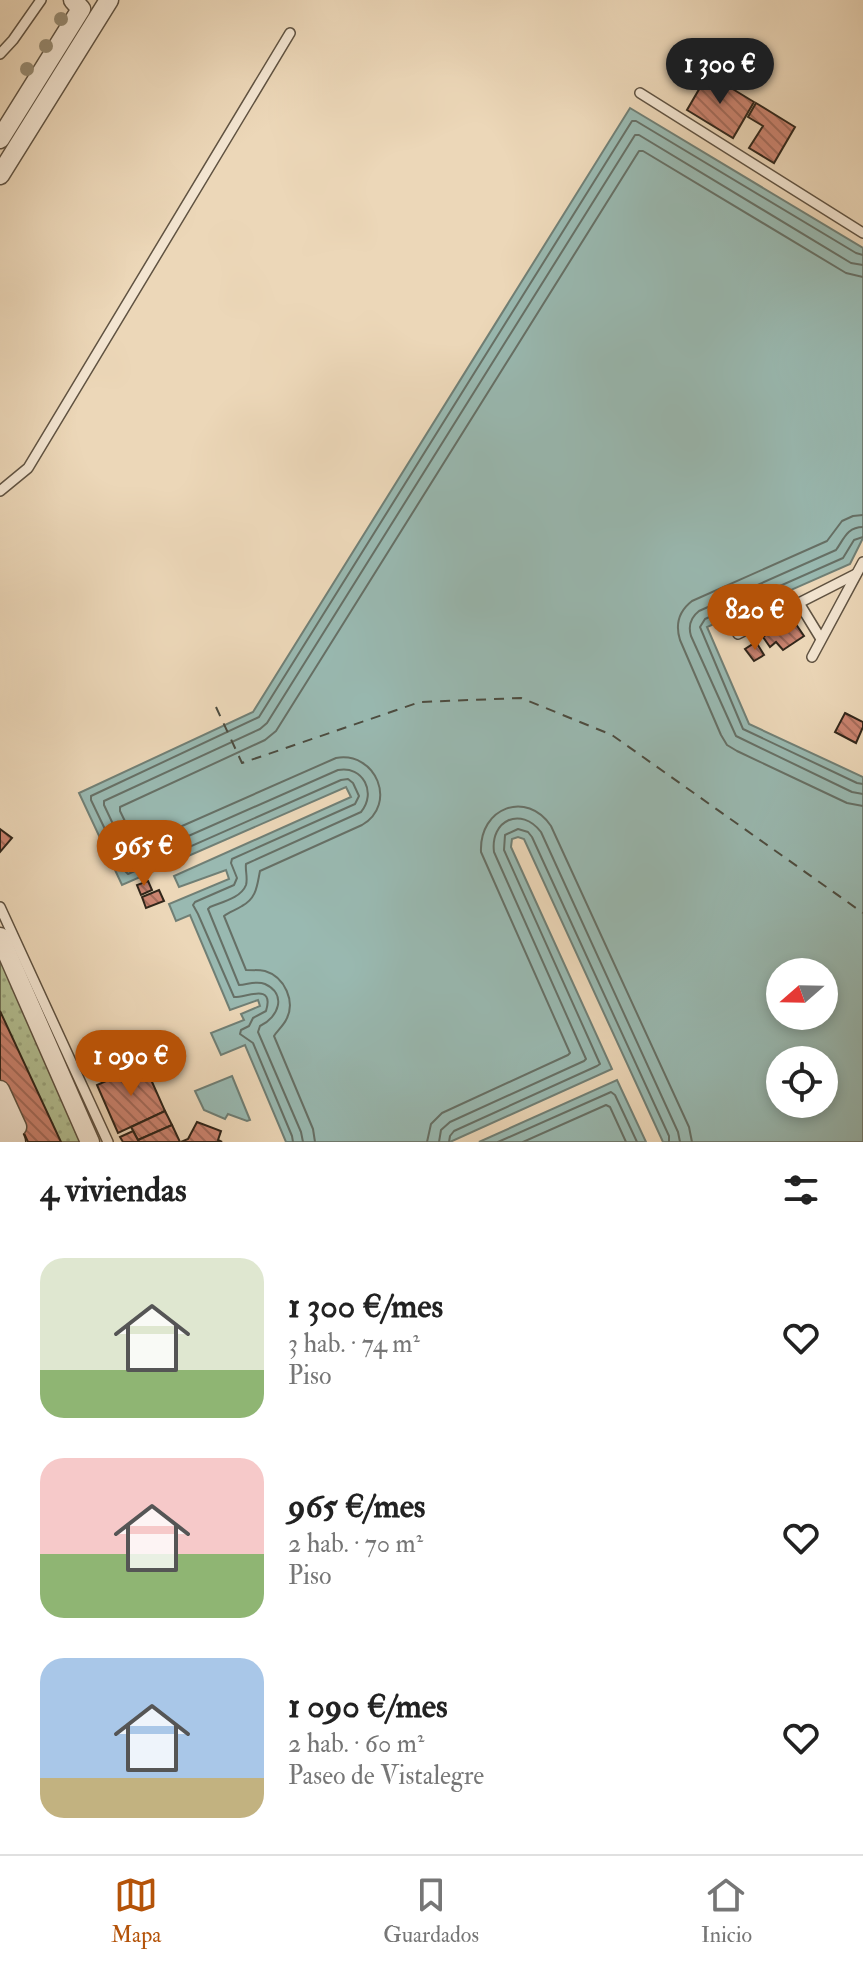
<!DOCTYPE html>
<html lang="es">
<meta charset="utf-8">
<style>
:root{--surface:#fff;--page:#f2f2f2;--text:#222;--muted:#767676;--line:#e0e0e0;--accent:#b45309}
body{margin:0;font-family:"IM FELL Double Pica",serif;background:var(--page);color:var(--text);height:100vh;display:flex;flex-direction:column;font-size:30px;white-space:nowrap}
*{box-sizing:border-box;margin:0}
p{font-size:26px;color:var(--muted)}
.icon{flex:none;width:44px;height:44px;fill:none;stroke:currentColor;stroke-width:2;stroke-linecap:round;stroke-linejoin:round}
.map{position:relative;height:1142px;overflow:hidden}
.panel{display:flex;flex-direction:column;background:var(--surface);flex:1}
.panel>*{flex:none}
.needle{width:52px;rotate:250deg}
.controls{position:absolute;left:766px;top:958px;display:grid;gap:16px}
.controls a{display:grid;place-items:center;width:72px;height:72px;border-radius:50%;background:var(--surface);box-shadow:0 4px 12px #0003;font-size:40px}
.price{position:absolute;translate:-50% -68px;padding:0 18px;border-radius:28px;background:var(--accent);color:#fff;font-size:26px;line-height:52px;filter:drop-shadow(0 2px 4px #0008)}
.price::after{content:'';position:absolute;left:50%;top:48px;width:24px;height:18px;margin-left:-12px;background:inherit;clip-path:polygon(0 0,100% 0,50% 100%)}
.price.current{background:#222;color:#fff}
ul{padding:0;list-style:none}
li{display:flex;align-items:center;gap:24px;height:200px;padding:0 40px}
li span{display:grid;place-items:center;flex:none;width:224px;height:160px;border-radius:24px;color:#555}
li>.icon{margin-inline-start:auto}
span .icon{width:96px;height:96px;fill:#fffc;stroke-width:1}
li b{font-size:34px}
h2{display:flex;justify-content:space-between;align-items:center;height:96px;padding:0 40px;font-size:34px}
.dock{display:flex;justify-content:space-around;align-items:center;height:112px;border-top:2px solid var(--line);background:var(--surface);font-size:22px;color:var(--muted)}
.dock a{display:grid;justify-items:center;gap:4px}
.dock .current{color:var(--accent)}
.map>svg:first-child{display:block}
.grass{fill:url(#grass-dots);stroke:#727356;stroke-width:2}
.water{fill:#99b9b1;stroke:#707f75;stroke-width:2;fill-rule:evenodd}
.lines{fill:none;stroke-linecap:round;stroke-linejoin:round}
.shore{stroke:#667066;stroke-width:2}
.ferry{stroke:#4c4c40;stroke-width:2;stroke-dasharray:10 8;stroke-linecap:butt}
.building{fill:url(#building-back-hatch);stroke:#32271b;stroke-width:2}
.lane-casing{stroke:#605342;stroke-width:12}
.street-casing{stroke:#605342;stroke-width:21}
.secondary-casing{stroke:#32271b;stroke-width:29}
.lane{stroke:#f3e5d1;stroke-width:9}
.street{stroke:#f3e5d1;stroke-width:18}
.secondary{stroke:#f3e5d1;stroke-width:26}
.tree{fill:#978b72}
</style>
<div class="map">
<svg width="863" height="1142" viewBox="0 0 863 1142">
<defs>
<pattern id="grass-dots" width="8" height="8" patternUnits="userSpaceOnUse" patternTransform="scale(2)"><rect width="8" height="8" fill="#b3bf92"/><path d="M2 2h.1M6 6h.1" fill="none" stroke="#9aa47d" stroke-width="1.8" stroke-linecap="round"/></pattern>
<pattern id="building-back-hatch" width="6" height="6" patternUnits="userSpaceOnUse" patternTransform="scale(2)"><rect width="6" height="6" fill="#cb8470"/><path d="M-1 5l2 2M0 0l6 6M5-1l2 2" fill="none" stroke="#a56c5b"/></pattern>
</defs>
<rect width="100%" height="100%" fill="#ecd7b8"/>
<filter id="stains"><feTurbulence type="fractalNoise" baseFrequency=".0025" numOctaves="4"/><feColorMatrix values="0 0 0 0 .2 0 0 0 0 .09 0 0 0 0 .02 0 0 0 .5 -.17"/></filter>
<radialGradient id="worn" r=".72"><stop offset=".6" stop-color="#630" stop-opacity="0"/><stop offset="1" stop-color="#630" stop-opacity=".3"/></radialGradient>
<!-- grass -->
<path class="grass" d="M0,954L86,1142H29L0,1078Z"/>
<!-- water -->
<g class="water">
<path d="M630,108L863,248V538L850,564L707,627L749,724L863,777V1142H663L524,839L518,837L512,839L511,847L612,1069L450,1142H286L245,1045L221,1055L211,1033L244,1020L241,1014L260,1006L258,1000L230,1010L190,915L176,921L169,904L229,879L226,870L179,887L174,876L351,797L346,787L122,885L79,793L253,712ZM780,972H824V1016H780ZM780,1060H824V1104H780Z"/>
<path d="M232,1076L250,1120L247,1121L228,1114L225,1119L204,1110L195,1091Z"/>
<path d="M617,1080L646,1142H479Z"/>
</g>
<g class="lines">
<!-- shore -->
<g class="shore">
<path d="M863,515L853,516L842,521L827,541L692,601C679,611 675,624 680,640L721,735L727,745L737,751L847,803L863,806"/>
<path d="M863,527C847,527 844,539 836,550L699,611C690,618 688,626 691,636L736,736L852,792L863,794"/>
<path d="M863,537L854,540L843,558L705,619L700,627L743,729L857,783L863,784"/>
<path d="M293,1142L292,1136L253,1043L240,1034L241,1030L249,1026L253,1018L266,1011C275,982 245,998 234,997L198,914L193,905L195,902L234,885L237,878L231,863L232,859L355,804L359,796L353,783L348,779L341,780L128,874L125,871L91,800V796L259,717L632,121H636L856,253L863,255"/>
<path d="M303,1142L301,1132L258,1032L260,1026C279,1017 287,994 265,984C256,980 247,985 239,985L208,909L210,907C222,902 241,898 246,885C248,878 245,870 246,864L361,812C377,793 363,765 338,770L134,860L129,858L104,805V801L260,729L267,723L635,135H639L851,263L863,265"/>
<path d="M315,1142L313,1129L274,1036C277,1031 283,1026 286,1020C296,1002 285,977 265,971C259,970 252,970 246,970L224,916C229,912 236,910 242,906C257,898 257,885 260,871L362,825C398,804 376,751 336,758L139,845L135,842L120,811V807L265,740L276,731L639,151H643L846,273L863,277"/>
<path d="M427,1142L431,1124L442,1113L568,1055L570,1053L481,852C479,807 527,790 551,826L689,1127L692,1142"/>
<path d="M439,1142L441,1130L450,1122L584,1061L586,1059L494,852C490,820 521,806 541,832L678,1132L680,1142"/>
<path d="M449,1142L450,1136L454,1131L597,1066L600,1064L504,850L505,835L518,829L528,832L532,837L669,1136V1142"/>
<path d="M498,1142L611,1092L615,1095L637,1142"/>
<path d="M523,1142L606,1105L610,1107L626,1142"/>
</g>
<!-- ferry -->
<path class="ferry" d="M216,707L242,763L420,702L521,698L612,735L863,913"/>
</g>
<!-- building -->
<g class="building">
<path d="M708,74L754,102L733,138L687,110Z"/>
<path d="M756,103L795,127L774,163L749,148L763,126L748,117Z"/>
<path d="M791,617L804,636L783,650L776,642L770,647L763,637Z"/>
<path d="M756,642L764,655L754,661L745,649Z"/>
<path d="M845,713L863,722V727L856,743L835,732Z"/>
<path d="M0,829L12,838L0,852Z"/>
<path d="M148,881L152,890L141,895L137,885Z"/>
<path d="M159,890L164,901L146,908L142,897Z"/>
<path d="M0,1011L61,1142H28L0,1082Z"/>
<path d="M144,1064L165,1111L118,1133L97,1085Z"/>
<path d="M165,1111L172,1125L138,1140L131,1127Z"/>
<path d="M197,1122L221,1131L218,1140L222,1142H181L188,1139Z"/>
<path d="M172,1125L180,1142H139L138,1140Z"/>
<path d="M133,1131L139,1142H123L120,1137Z"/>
</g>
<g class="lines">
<defs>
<g id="lane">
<path d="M0,54L13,40L41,0"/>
<path d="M640,93L863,233"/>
<path d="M0,491L28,468L290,33"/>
<path d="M799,603L821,639"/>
<path d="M738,634L856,574"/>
<path d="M812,657L863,562"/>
<path d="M0,907L108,1142"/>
</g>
<g id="street">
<path d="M0,139L81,9L73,0"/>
<path d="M0,175L109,0"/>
<path d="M0,937L90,1142"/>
<path d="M0,1090L17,1127"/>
</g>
<path id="secondary" d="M0,1115L12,1142"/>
</defs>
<!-- lane casing -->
<use href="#lane" class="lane-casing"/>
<!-- street casing -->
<use href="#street" class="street-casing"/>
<!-- secondary casing -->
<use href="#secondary" class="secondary-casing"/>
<!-- lane -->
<use href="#lane" class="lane"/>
<!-- street -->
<use href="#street" class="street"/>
<!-- secondary -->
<use href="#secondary" class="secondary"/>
</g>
<!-- trees -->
<g class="tree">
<circle cx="61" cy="19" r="7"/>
<circle cx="46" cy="46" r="7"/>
<circle cx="27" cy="69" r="7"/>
</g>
<rect width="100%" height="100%" filter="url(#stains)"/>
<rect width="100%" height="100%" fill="url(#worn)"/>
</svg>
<div class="controls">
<a><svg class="needle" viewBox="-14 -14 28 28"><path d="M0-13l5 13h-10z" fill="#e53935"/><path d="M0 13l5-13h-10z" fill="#767676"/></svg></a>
<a><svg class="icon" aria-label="locate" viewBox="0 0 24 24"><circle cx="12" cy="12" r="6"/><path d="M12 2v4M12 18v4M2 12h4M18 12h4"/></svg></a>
</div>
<b class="price current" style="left:720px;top:106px">1 300 €</b>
<b class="price" style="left:755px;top:652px">820 €</b>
<b class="price" style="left:144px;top:888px">965 €</b>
<b class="price" style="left:131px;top:1098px">1 090 €</b>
</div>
<section class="panel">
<h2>4 viviendas<svg class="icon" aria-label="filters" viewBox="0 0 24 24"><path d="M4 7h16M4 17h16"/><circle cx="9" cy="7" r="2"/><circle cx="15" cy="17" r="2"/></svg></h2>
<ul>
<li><span style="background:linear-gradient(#dfe7d0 70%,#8fb573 0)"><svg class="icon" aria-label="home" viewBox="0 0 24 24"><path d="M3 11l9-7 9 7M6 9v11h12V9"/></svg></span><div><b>1 300 €/mes</b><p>3 hab. · 74 m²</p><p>Piso</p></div><svg class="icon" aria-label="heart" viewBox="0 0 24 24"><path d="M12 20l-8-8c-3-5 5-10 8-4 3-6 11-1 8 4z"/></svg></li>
<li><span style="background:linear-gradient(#f6c9c9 60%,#8fb573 0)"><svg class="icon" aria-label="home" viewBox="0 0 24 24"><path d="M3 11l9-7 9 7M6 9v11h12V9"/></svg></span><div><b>965 €/mes</b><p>2 hab. · 70 m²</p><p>Piso</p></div><svg class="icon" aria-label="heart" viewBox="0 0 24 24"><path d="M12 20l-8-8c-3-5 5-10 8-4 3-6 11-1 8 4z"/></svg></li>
<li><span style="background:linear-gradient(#a9c7e8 75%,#c2b280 0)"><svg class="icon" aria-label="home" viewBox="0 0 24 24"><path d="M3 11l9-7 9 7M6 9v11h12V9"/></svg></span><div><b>1 090 €/mes</b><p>2 hab. · 60 m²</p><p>Paseo de Vistalegre</p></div><svg class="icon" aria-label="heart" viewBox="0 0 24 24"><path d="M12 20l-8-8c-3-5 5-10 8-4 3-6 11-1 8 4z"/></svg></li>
</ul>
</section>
<nav class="dock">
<a class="current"><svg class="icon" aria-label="map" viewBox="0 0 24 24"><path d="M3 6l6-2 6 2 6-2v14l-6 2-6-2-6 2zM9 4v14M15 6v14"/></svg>Mapa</a>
<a><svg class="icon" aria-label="saved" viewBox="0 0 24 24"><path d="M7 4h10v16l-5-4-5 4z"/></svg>Guardados</a>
<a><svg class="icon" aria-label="home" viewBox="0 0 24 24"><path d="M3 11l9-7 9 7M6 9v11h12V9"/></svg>Inicio</a>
</nav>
